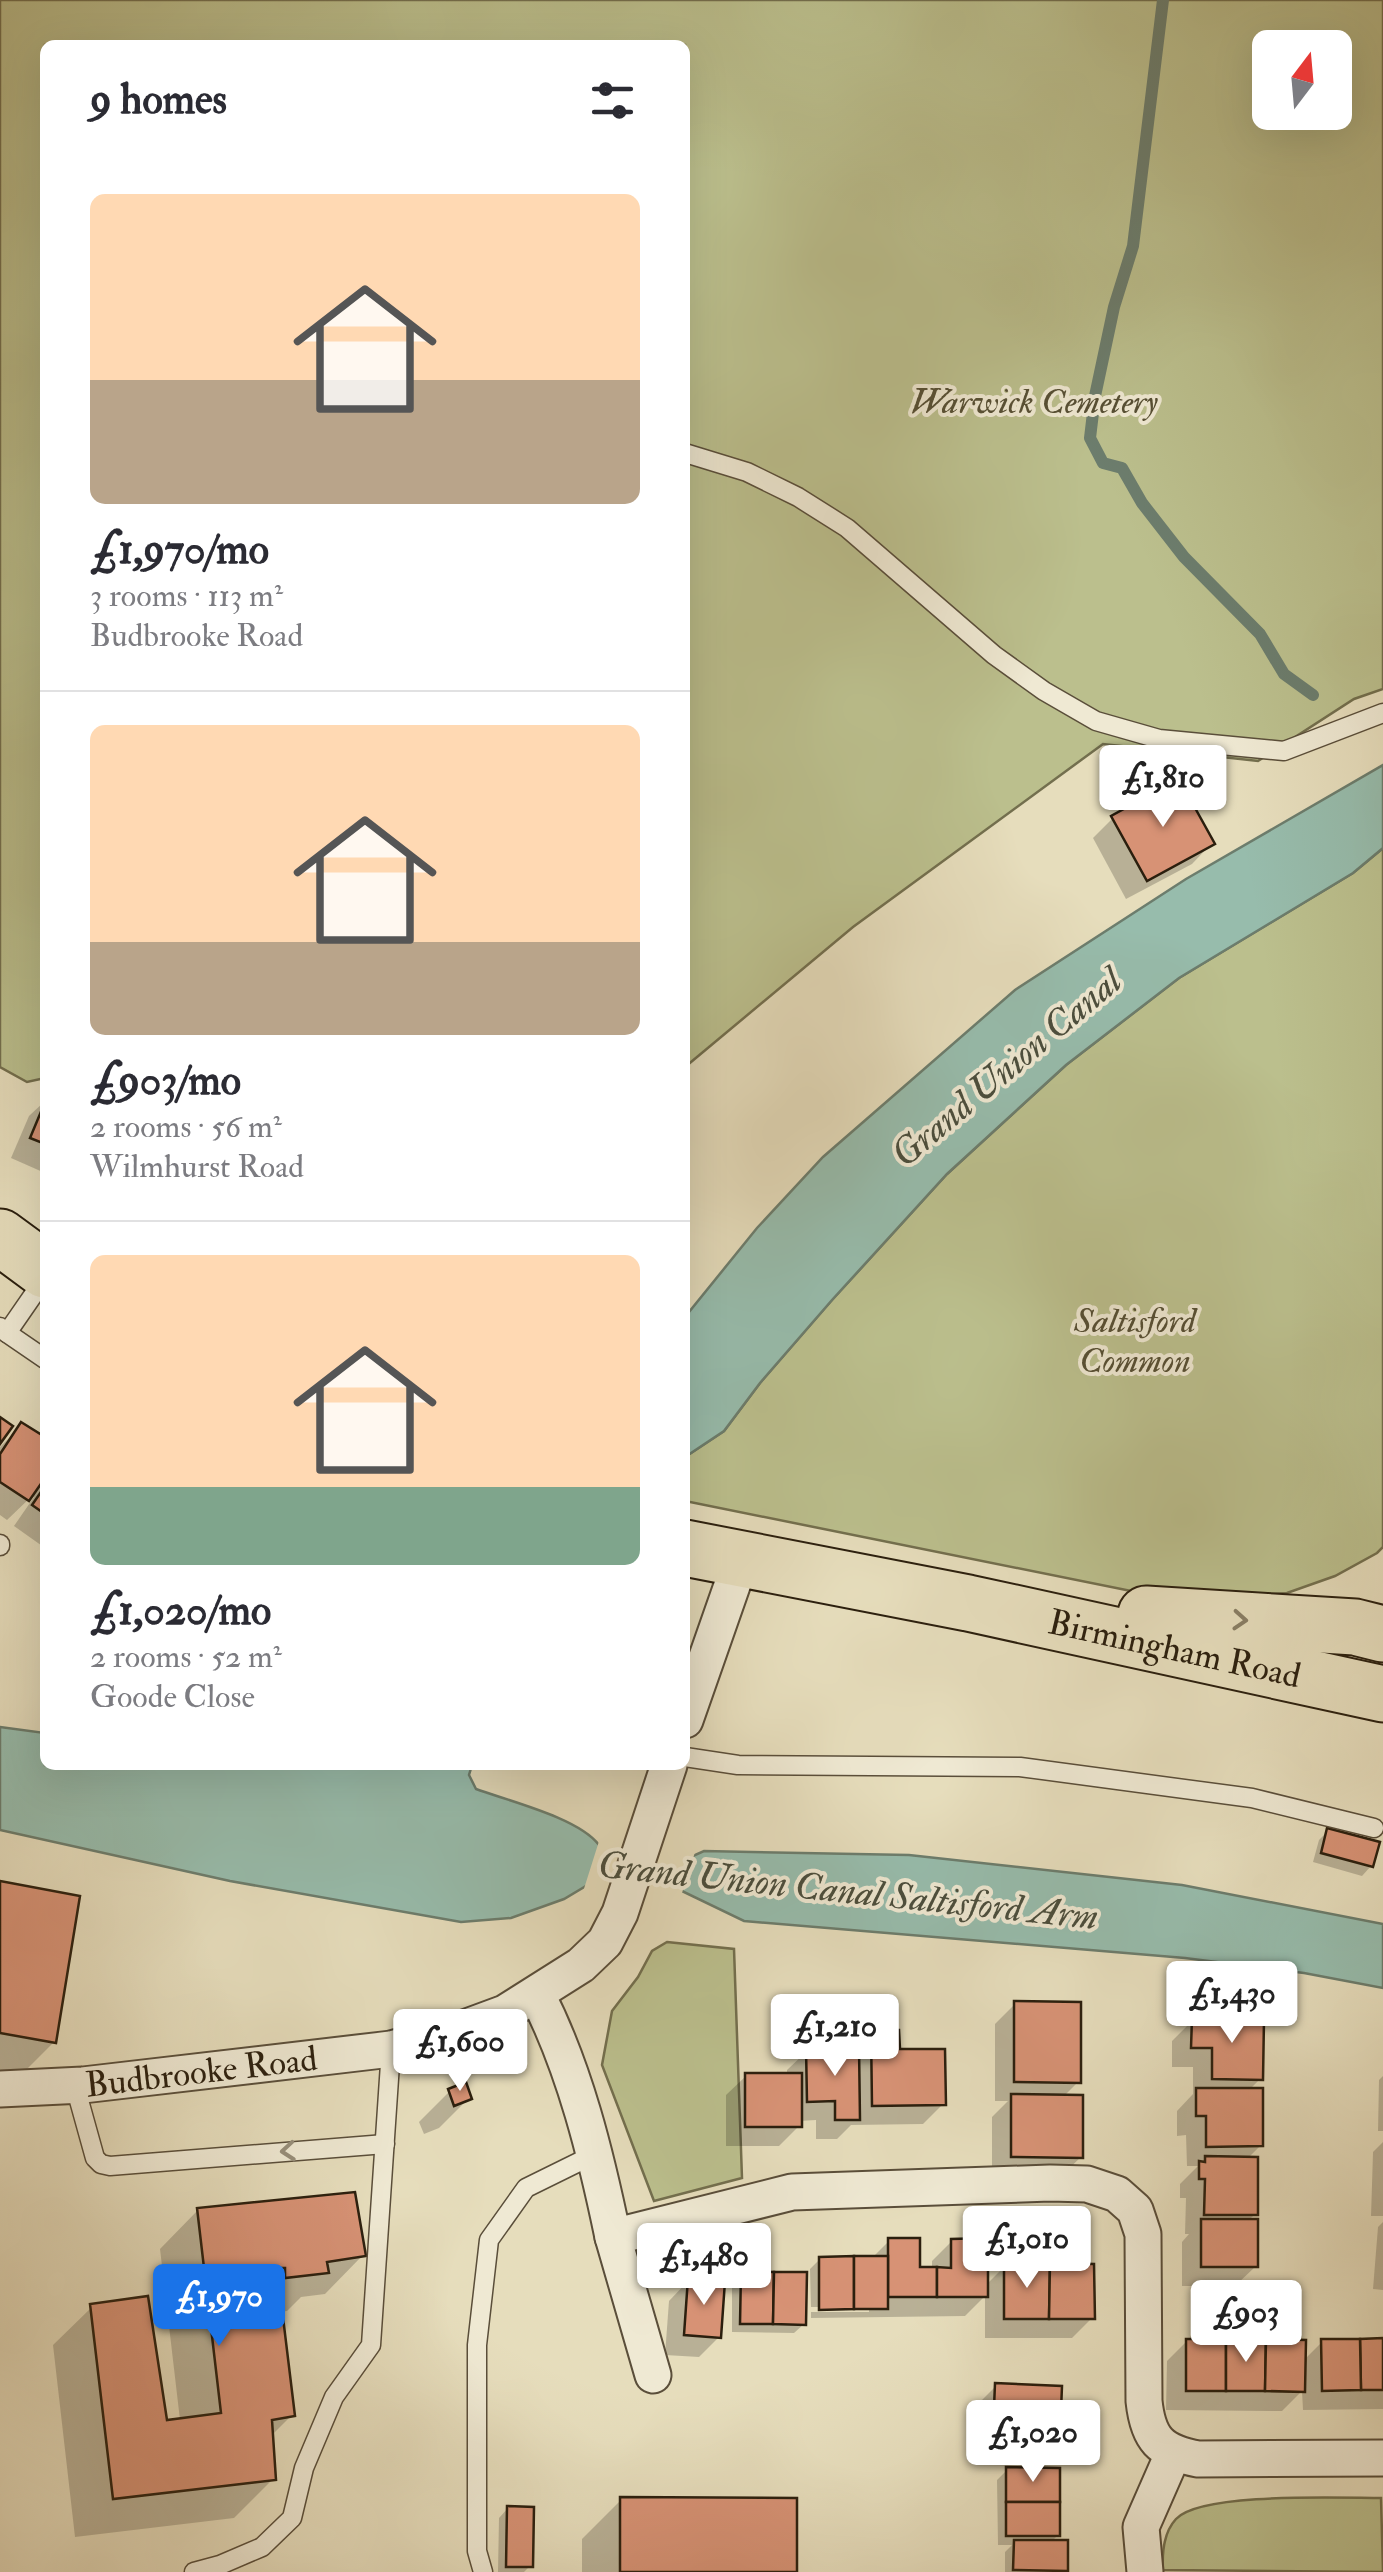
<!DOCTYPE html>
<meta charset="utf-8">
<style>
:root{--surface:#fff;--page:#f7f7f7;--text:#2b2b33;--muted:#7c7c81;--line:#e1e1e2;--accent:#1a73e8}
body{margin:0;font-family:"IM FELL Double Pica",serif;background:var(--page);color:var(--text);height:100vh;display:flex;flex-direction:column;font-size:38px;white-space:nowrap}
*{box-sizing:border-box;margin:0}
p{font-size:32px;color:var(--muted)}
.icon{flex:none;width:55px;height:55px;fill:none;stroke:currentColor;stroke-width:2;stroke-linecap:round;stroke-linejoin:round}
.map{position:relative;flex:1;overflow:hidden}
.side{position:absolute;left:40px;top:40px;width:650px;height:1730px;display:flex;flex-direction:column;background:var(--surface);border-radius:15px;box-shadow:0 10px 40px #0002}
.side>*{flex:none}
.needle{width:65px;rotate:16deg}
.fabs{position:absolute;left:1252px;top:30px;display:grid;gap:20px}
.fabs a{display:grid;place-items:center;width:100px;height:100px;border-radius:15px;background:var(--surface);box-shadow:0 10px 40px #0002;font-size:50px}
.price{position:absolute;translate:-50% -85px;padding:0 22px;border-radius:10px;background:#fff;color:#222;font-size:32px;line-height:65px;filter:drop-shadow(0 2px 5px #0008)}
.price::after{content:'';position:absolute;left:50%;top:60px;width:30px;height:22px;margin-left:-15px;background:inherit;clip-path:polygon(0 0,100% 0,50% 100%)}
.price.on{background:var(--accent);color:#fff}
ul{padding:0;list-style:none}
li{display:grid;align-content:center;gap:20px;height:530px;padding:0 50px}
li+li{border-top:2px solid var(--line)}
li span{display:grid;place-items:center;height:310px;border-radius:15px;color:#555}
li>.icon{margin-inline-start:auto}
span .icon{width:180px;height:180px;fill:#fffc;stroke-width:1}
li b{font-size:42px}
h2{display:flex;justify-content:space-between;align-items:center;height:120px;padding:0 50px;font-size:42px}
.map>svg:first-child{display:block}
.green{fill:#bbbf8d;stroke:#736f4e;stroke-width:2.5;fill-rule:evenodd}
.water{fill:#97bcac;stroke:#6c7d6d;stroke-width:2.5}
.pier{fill:#e6ddbc}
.shadow{fill:#0003}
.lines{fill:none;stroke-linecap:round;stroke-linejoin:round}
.stream{stroke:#6c7d6d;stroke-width:12}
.building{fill:#d79275;stroke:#2b1f0e;stroke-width:2.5}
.service-casing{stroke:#5a4e3a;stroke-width:21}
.minor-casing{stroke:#5a4e3a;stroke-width:39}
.primary-casing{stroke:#2b1f0e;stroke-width:59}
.service{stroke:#efe9d3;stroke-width:18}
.minor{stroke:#efe9d3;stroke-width:35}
.primary{stroke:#e6ddbc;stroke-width:55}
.oneway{stroke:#887e65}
.oneway2{stroke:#978e7a}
.labels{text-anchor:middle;stroke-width:8;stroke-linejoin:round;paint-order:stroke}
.park-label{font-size:35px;font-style:italic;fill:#564f34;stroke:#efe9d3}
.street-label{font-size:35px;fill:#2b1f0e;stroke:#efe9d3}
.water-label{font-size:38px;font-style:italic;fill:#4b4e3d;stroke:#efe9d3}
</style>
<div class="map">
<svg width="1383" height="2572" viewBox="0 0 1383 2572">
<rect width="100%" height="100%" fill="#e6ddbc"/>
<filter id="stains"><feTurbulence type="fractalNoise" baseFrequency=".002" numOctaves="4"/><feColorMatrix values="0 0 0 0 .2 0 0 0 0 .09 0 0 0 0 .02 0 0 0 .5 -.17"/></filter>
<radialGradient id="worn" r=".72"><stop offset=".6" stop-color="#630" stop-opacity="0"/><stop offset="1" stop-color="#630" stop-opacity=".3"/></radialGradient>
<!-- green -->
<g class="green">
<path d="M0,0H1383V689L1354,699L1258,761L1103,744L853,927L685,1067V45H45V1078L27,1082L0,1067ZM1270,48H1335V112H1270Z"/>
<path d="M1383,848V1547L1377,1553L1335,1576L1287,1593L1232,1596L1141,1593L685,1501V1457L724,1431L760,1383L832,1300L947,1174L1066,1065L1179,978L1353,873Z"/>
<path d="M667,1942L734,1949L742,2178L654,2201L602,2065L612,2011L638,1977L652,1951Z"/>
<path d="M1381,2498L1383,2572L1163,2570C1162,2553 1163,2533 1176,2519C1201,2492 1340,2498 1381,2498Z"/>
</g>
<!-- water -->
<g class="water">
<path d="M1383,765V848L1353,873L1179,978L1066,1065L947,1174L832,1300L760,1383L724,1431L685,1457V1317L757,1228L823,1157L1015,990L1186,879Z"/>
<path d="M0,1727L45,1733V1765H285L314,1768L326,1765H472L469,1775L476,1789C509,1801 579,1818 599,1845L675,1864L704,1851L909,1855L1182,1885L1383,1924V1988L1304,1973L1185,1958L744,1921L682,1891L596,1880L564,1899L511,1918L461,1922L230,1881L0,1830Z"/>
</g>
<!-- pier -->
<path class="pier" d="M600,1838L674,1859L696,1849L681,1896L597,1886L582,1895Z"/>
<!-- shadow -->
<g class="shadow">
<path d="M1113,818L1212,843L1192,864L1126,899L1093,838Z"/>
<path d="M45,1101V1173L11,1158L29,1116Z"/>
<path d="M22,1425L45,1440V1473L38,1484L45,1480V1548L14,1526L34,1497L32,1496L7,1520L0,1515V1447Z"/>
<path d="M1328,1831L1371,1866L1362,1876L1313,1862L1319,1840Z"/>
<path d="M0,1884L54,2042L15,2081L0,2078Z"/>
<path d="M1015,2004L1078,2082L1063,2097L1081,2157L1060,2177H992V2117L1008,2101H995V2024Z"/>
<path d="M1193,2020L1260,2079L1249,2090L1261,2145L1247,2159L1255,2214L1247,2222L1256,2266L1235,2286H1182V2242L1189,2234H1185L1186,2198H1180V2184L1198,2166H1187L1186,2135L1177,2136V2111L1193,2094V2067H1172V2041Z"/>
<path d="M872,2033L897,2052L943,2104L923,2124L851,2125L837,2139H816V2120L799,2121V2126L779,2146H726V2095L747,2075H787V2070L808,2050L856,2049Z"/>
<path d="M1383,2076V2131H1378L1379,2080Z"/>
<path d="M449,2092L469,2098L439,2128L424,2134L419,2122Z"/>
<path d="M1383,2142V2216H1371L1373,2152Z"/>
<path d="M198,2210L363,2255L325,2294L301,2297L287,2311L279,2312L292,2415L270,2437L273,2479L234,2518L75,2537L53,2345L92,2307L165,2422L180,2420L160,2249Z"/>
<path d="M1383,2222V2290L1373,2289L1378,2227Z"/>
<path d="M889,2241L917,2270H932V2261L952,2241L985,2286L1005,2266L1092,2318L1072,2338H985V2296L965,2316L811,2318V2312H869V2307H811L810,2269L820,2259H871Z"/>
<path d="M742,2274L804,2324L794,2333L732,2332V2283Z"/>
<path d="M689,2280L719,2337L699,2357L665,2355L669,2301Z"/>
<path d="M1187,2341L1303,2361L1322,2342L1383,2341V2409L1303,2410L1302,2391L1282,2411L1166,2410L1167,2361Z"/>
<path d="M996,2386L1058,2435L1038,2455L974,2453L976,2406Z"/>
<path d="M1007,2470L1058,2535L1051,2542H1065V2572H1005V2552L1012,2545H998L997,2480Z"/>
<path d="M621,2500L795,2572H582V2539Z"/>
<path d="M508,2508L530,2566L524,2572H498L499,2518Z"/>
</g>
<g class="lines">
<!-- stream -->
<path class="stream" d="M1163,0L1133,246L1114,307L1095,396L1090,438L1103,463L1122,468L1142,503L1184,557L1260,634L1284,674L1313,695"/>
</g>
<!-- building -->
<g class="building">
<path d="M1179,779L1215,844L1147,881L1111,816Z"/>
<path d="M45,1102V1144L30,1138Z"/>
<path d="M0,1417L13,1426L0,1444Z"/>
<path d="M21,1422L45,1437V1478L29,1501L0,1482V1454Z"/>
<path d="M45,1486V1514L32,1505Z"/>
<path d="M1327,1828L1380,1842L1373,1867L1321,1853Z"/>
<path d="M0,1881L80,1896L56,2043L0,2033Z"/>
<path d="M1014,2001L1081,2002V2083L1014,2082Z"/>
<path d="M1192,2018L1264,2019L1263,2080L1212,2079V2048H1191Z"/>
<path d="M871,2030H899L900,2049H945L946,2105L872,2106Z"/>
<path d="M859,2046L860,2120H835V2101L807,2102L806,2047Z"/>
<rect x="745" y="2073" width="57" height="54"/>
<path d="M466,2082L472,2099L454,2106L448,2089Z"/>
<path d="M1196,2088H1263V2146L1206,2147V2116H1196Z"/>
<path d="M1011,2094L1083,2095V2158L1011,2157Z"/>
<path d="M1205,2156L1258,2157V2215H1204L1205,2179H1199V2161L1205,2162Z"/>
<path d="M355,2192L366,2256L327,2262L329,2273L285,2278V2268H277L295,2416L272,2420L276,2480L113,2499L90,2304L148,2296L167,2420L221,2413L197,2208Z"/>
<rect x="1201" y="2219" width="57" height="48"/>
<path d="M888,2238H920V2267H937V2297H888Z"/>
<path d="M988,2238V2297H937V2267L951,2268V2239Z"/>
<path d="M854,2256V2309L819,2310V2257Z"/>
<rect x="854" y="2256" width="34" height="53"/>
<path d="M1004,2263H1050L1049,2319H1004Z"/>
<path d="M1050,2263L1094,2264L1095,2319H1049Z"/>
<path d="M741,2271L774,2272L773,2324H740Z"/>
<path d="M774,2272H807L806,2325L773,2324Z"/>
<path d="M688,2278L725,2281L721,2338L684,2335Z"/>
<path d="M1383,2338V2390H1361L1360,2339Z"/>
<rect x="1186" y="2339" width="40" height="52"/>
<path d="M1226,2339H1266L1265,2391H1226Z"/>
<path d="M1266,2339L1306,2340L1305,2392L1265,2391Z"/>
<path d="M1321,2339H1360L1361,2390L1322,2391Z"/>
<path d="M995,2383L1062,2386L1060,2436L993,2433Z"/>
<path d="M1006,2467L1060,2468V2502H1006Z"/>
<path d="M620,2497L797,2498V2572H620Z"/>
<rect x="1006" y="2502" width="54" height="34"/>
<path d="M507,2506L534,2507L533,2567H506Z"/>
<path d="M1014,2540H1068V2571L1013,2570Z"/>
</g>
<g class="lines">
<defs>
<g id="service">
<path d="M685,453L747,472L798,497L847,528L994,655L1044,691L1096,721L1159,739L1284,751L1383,713"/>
<path d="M0,1327L7,1333L45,1278"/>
<path d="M7,1333L45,1359"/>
<path d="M0,1544V1546"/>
<path d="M685,1757L738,1765L1020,1767L1252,1798L1374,1828"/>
<path d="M75,2086L95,2158L101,2164L110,2166L385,2144"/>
<path d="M194,2572L220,2565L262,2547L292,2518L304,2468L334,2397L371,2345L391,2049"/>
<path d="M483,2572L477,2551V2345L489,2240L526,2188L593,2155"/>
</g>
<g id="minor">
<path d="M685,1720L742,1557"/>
<path d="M537,1995C575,2069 596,2155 613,2237L792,2192L1050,2183L1087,2184L1117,2194L1135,2210L1143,2234L1144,2401C1148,2439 1160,2452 1198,2459L1383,2458"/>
<path id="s1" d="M0,2089L83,2085L391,2049L459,2030L505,2013L581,1965L605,1942L620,1913L669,1765"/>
<path d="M613,2237L653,2375"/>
<path d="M1145,2572L1141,2527L1173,2454"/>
</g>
<g id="primary">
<path d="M0,1237L45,1270"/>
<path id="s2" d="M685,1548L968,1603L1383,1694"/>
<path d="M1146,1614L1355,1627L1383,1634"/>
</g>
</defs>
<!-- service casing -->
<use href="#service" class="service-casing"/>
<!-- minor casing -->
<use href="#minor" class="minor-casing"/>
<!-- primary casing -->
<use href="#primary" class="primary-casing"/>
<!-- service -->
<use href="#service" class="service"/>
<!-- minor -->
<use href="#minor" class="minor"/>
<!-- primary -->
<use href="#primary" class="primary"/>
</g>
<!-- one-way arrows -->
<defs><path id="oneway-chevron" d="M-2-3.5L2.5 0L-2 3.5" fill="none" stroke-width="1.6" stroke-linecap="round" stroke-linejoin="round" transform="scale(2.5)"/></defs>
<use class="oneway" href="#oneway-chevron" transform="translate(1240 1620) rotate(4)"/>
<use class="oneway2" href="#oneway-chevron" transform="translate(288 2151) rotate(175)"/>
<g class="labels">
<!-- park labels -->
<g class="park-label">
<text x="1034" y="413">Warwick Cemetery</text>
<text x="1135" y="1332">Saltisford<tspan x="1135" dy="40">Common</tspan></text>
</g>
<!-- street labels -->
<g class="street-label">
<text dy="12" stroke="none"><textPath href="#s2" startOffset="500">Birmingham Road</textPath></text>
<text dy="12" stroke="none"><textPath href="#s1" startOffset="202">Budbrooke Road</textPath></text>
</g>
<!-- water labels -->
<g class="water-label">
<text transform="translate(1006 1067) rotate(-40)" y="13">Grand Union Canal</text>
<text transform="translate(848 1890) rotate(6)" y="13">Grand Union Canal Saltisford Arm</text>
</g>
</g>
<rect width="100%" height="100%" filter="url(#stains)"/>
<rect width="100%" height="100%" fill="url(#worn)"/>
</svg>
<div class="fabs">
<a><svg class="needle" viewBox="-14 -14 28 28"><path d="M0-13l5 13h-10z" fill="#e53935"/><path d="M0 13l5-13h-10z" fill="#7c7c81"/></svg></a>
</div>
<b class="price" style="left:1163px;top:830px">£1,810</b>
<b class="price" style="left:1232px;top:2046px">£1,430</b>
<b class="price" style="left:835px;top:2079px">£1,210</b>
<b class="price" style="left:460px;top:2094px">£1,600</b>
<b class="price" style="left:1027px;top:2291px">£1,010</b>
<b class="price" style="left:704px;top:2308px">£1,480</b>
<b class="price on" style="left:219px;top:2349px">£1,970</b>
<b class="price" style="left:1246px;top:2365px">£903</b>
<b class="price" style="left:1033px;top:2485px">£1,020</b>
<section class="side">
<h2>9 homes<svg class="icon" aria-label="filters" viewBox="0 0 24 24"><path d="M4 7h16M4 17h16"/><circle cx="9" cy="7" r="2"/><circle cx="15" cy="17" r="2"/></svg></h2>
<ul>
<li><span style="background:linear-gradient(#ffd9b3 60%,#b9a48a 0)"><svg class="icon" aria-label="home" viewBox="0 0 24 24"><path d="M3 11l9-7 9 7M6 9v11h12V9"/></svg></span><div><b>£1,970/mo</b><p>3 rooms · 113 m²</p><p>Budbrooke Road</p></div></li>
<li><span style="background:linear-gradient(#ffd9b3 70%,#b9a48a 0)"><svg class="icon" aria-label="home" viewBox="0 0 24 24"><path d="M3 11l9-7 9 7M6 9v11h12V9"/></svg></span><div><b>£903/mo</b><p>2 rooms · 56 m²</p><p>Wilmhurst Road</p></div></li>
<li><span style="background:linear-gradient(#ffd9b3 75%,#7fa58c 0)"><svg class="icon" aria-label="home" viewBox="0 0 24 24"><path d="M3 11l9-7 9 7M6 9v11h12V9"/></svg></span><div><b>£1,020/mo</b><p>2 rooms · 52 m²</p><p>Goode Close</p></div></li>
</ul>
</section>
</div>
